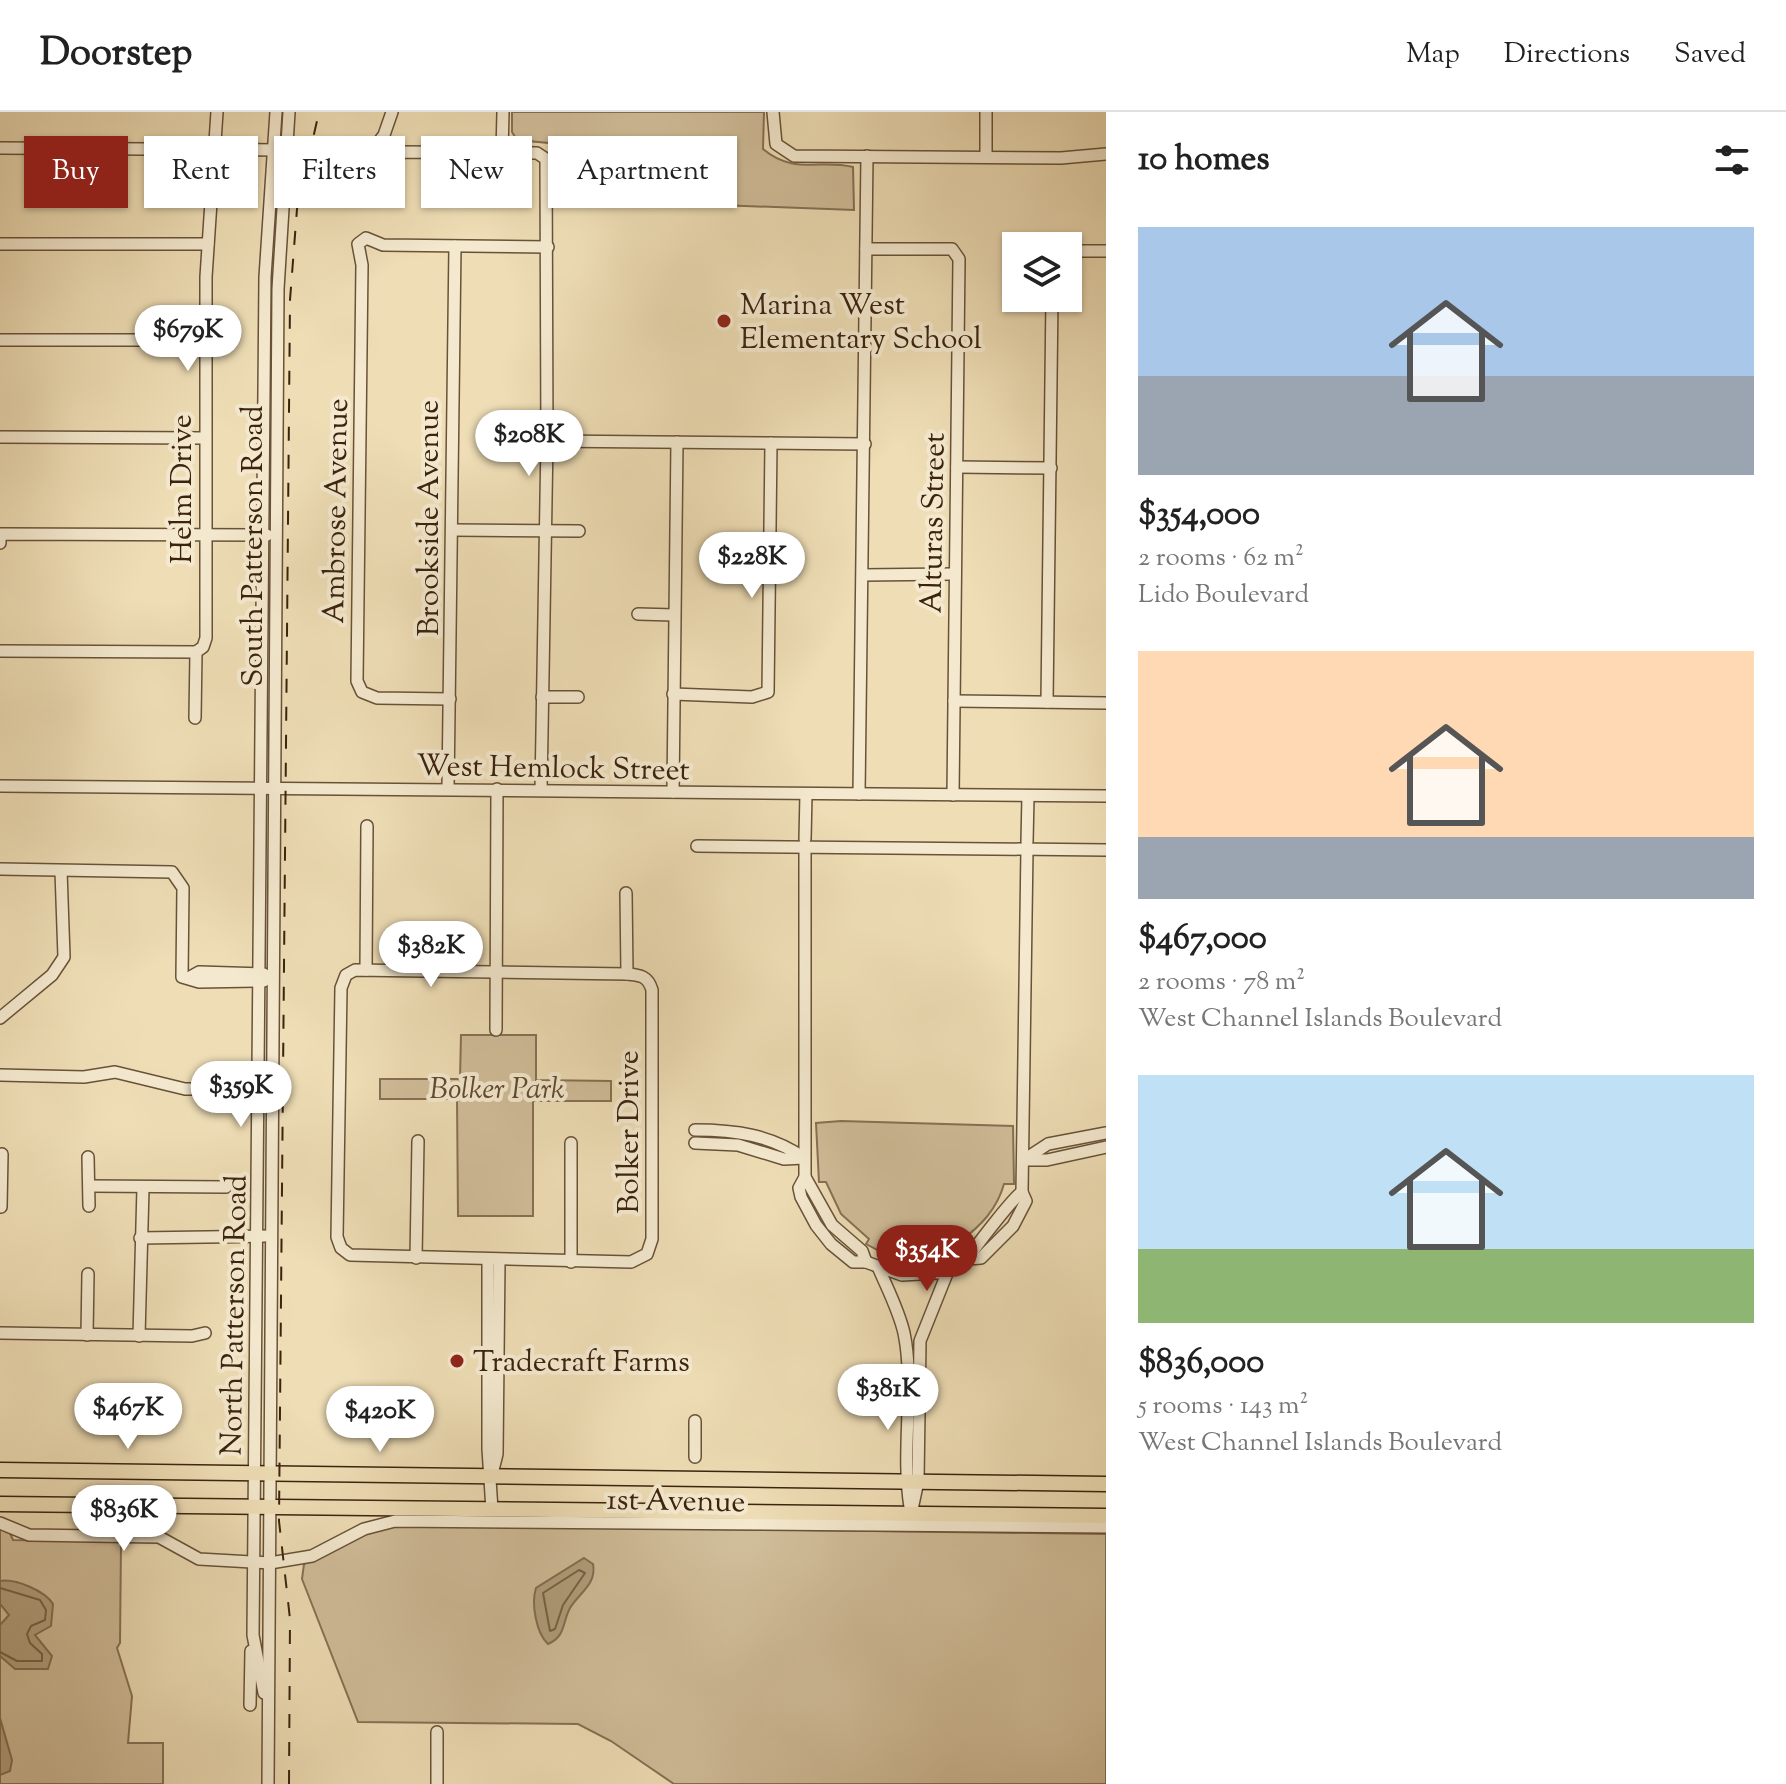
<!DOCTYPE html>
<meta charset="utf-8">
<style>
:root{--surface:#fff;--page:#f6f6f6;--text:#222;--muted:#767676;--line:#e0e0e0;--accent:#8f2418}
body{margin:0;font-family:"Sorts Mill Goudy",serif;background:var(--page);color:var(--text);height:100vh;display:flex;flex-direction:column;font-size:30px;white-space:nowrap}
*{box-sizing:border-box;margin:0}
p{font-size:26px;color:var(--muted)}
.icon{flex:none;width:44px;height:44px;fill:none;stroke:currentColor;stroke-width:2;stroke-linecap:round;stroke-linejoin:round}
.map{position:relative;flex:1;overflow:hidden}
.drawer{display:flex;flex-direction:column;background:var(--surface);width:680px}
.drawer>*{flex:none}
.guide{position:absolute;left:24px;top:24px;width:760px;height:72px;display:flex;gap:16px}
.controls{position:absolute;left:1002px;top:120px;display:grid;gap:16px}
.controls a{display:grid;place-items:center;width:80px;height:80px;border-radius:0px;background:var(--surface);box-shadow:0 2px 6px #0004;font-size:40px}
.price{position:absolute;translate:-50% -68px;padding:0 18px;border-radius:28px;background:#fff;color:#222;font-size:26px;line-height:52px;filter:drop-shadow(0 2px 4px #0008)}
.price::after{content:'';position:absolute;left:50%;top:48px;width:24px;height:18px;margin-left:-12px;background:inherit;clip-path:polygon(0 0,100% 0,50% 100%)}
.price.selected{background:var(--accent);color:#fff}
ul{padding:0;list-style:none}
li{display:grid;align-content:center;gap:16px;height:424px;padding:0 32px}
li span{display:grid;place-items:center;height:248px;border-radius:0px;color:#555}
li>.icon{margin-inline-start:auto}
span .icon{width:144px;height:144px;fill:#fffc;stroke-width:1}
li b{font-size:34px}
h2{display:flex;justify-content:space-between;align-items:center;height:96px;padding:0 32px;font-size:34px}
.pill{padding:0 28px;border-radius:0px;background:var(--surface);box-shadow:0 2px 6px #0004;font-size:28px;line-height:72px}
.pill.selected{background:var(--accent);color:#fff}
header{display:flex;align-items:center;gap:48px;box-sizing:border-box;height:112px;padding:0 40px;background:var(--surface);border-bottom:2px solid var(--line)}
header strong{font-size:38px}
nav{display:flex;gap:44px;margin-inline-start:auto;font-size:28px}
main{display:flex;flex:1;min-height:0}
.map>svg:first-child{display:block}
.green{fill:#d0bd99;stroke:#867054;stroke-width:2}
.water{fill:#b19e7c;stroke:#826d50;stroke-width:2}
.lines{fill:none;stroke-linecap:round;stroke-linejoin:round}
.shore{stroke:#766045;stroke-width:2}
.minor-casing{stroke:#685238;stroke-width:14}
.major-casing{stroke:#3b230e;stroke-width:17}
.minor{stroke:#f4e9cf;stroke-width:11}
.major{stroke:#eeddb5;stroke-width:14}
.rail{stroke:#3b230e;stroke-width:2;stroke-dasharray:14 14;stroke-linecap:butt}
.poi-dot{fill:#8f2418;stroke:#f4e9cf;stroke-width:3}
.labels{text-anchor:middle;stroke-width:8;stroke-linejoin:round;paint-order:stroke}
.poi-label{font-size:30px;fill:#3b230e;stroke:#f4e9cf;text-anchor:start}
.street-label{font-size:30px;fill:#3b230e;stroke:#f4e9cf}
.park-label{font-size:30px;font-style:italic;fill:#604a31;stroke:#f4e9cf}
</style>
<header>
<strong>Doorstep</strong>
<nav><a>Map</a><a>Directions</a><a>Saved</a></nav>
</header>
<main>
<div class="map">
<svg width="1106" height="1672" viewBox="0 0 1106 1672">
<rect width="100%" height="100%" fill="#eeddb5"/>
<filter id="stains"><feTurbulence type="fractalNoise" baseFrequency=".0025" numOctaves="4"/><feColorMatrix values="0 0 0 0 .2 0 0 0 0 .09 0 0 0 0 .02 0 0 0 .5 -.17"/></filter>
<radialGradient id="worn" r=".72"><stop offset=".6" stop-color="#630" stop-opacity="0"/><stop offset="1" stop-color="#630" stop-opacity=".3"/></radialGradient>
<!-- green -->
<g class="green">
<path d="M512,0H764L763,37C794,63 819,47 853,55L854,98L558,87L559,32L517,28L512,20Z"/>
<path d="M461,923H536V968L611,969V989H533V1104H458L457,987H380V967H460Z"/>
<path d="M841,1009L1013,1014L1014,1072H1004C997,1097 981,1114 960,1129L963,1133C931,1151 897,1151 866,1132L869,1127L841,1102L826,1070H819L816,1011Z"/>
<path d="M400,1413L1106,1422V1672H674L611,1629L578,1612L358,1610L302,1467L304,1452C340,1439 361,1418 400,1413Z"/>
<path d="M0,1415L9,1419L13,1428L121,1430L120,1531L117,1536L132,1584L128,1631H163V1672H0Z"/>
</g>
<!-- water -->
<g class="water">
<path d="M584,1446L593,1452C597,1472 579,1481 570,1496C562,1511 566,1524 548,1532C536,1521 531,1491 536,1476Z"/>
<path d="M0,1469C15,1466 45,1479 53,1492L51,1514L35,1523L52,1544L48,1557H15L0,1544V1513L9,1503L0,1492Z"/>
<path d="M0,1606L12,1648L10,1659L0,1663Z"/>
</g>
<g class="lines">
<!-- shore -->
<g class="shore">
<path d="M579,1458L585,1461L563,1493L555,1517L550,1519L543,1481Z"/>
<path d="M0,1476L40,1488L46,1498L45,1508L31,1514L27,1522L30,1531L42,1542V1549H17L0,1540"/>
</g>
<defs>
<g id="minor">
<path d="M392,0L384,23L374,36L375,44L380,47L401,40L537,41L546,47L547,329L541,678"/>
<path d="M773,0L776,32L794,44L1061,46L1106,42"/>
<path d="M986,0V45"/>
<path d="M0,36L278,38"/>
<path d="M502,40L503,0"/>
<path d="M0,132H208"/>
<path d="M866,137H952L959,147L953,683"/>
<path d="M1068,139H1106"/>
<path d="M0,228H206"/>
<path d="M0,325L205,326"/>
<path d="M547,329L865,332"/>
<path d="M957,355L1051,356"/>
<path d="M452,418L579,419"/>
<path d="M0,431V422L267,423"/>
<path d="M863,463L954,462"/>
<path d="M638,502L674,503"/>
<path d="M0,539L196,540"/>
<path d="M673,582L752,585L768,580L771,331"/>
<path d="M542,585H578"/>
<path d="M450,587L377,586L362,580L357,569L362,153L358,132L366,126L383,133L548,135"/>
<path d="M954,589L1106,591"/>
<path d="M1047,590L1052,186"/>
<path d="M195,606L196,540L203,535L206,526V165L217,0"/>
<path d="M0,674L1106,684"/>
<path d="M448,677L455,134"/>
<path d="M673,680L677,330"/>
<path d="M859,682L867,44"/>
<path d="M805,727L806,682"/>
<path d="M1027,730L1028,684"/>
<path d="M697,734L1106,738"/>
<path d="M805,735V1065L799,1076L801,1085L816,1113L831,1132L853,1150H866L902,1163L938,1161L968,1147L981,1146L1013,1114L1026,1089L1022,1080L1027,737"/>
<path d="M0,757L172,760L183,776L182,865L199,870L264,869"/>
<path d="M626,781L627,862"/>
<path d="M355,858L627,862C640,863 648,864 652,878V1127L647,1142L631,1150L350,1143L341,1136L337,1125L341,876L346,863Z"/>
<path d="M366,858L367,714"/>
<path d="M190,865L199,860L264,862"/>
<path d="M0,906L52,863L64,845L61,759"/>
<path d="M496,918L497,677"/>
<path d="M0,963L84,965L115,960L185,977H221L252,962H263"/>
<path d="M222,977L259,990"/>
<path d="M695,1018C735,1018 771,1023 804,1046"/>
<path d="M571,1031V1150"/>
<path d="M695,1031L738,1033L784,1047L804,1046"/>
<path d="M88,1045L89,1094"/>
<path d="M1025,1047L1048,1032L1106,1021"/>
<path d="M1025,1048H1047L1106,1035"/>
<path d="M805,1065L832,1113L862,1139L866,1150"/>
<path d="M91,1074L226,1075"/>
<path d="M1,1095L2,1042"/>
<path d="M140,1126L265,1124"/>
<path d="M416,1146L418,1029"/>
<path d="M488,1147V1337L492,1398"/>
<path d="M968,1147C973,1137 1014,1085 1022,1080"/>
<path d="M879,1157C888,1178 899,1199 904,1221C915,1274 901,1339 910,1395"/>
<path d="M0,1221L192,1224L205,1221"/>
<path d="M87,1223L88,1162"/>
<path d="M139,1224L143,1076"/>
<path d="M695,1309V1345"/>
<path d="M492,1362L497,1342L499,1148"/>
<path d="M911,1402L918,1369L920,1229L948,1159"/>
<path d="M0,1411L29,1423L159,1425L199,1447L270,1451L312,1444L364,1417L395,1409L1106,1415"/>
<path d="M264,1581L253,1523L265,165L276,0"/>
<path d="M250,1593L251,1539"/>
<path d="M268,1672L278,177L289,0"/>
<path d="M437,1672V1620"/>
</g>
<g id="major">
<path d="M0,1358L1106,1372"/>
<path d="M0,1392L1106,1404"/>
</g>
</defs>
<!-- minor casing -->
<use href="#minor" class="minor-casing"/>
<!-- major casing -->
<use href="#major" class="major-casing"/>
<!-- minor -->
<use href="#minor" class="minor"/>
<!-- major -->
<use href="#major" class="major"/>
<!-- rail -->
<path class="rail" d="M289,1672L290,1507L279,1409L290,188L297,97L319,0"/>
</g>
<!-- markers -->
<g class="poi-dot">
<circle cx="724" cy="209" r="8"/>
<circle cx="457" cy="1249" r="8"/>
</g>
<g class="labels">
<!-- poi labels -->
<g class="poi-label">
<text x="740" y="202">Marina West<tspan x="740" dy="34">Elementary School</tspan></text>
<text x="473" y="1259">Tradecraft Farms</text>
</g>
<!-- street labels -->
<g class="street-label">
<text transform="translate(181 377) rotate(-90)" y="10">Helm Drive</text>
<text transform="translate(335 399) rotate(-89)" y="10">Ambrose Avenue</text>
<text transform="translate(428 406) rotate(-90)" y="10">Brookside Avenue</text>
<text transform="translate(932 411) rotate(-89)" y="10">Alturas Street</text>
<text transform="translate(252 434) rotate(-90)" y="10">South Patterson Road</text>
<text transform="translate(553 655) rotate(1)" y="10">West Hemlock Street</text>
<text transform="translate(628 1020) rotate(-90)" y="10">Bolker Drive</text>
<text transform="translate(233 1203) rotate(-89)" y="10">North Patterson Road</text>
<text transform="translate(676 1388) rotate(1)" y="10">1st Avenue</text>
</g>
<!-- park labels -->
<g class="park-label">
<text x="497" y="986">Bolker Park</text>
</g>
</g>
<rect width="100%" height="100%" filter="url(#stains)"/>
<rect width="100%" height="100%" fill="url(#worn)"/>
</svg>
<div class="controls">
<a><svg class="icon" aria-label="layers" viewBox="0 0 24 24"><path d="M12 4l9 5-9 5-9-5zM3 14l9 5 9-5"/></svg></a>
</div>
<b class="price" style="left:188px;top:261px">$679K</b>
<b class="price" style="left:529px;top:366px">$208K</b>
<b class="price" style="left:752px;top:488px">$228K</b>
<b class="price" style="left:431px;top:877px">$382K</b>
<b class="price" style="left:241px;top:1017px">$359K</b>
<b class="price selected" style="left:927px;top:1181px">$354K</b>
<b class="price" style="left:888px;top:1320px">$381K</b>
<b class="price" style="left:128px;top:1339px">$467K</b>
<b class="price" style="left:380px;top:1342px">$420K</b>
<b class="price" style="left:124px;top:1441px">$836K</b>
<div class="guide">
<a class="pill selected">Buy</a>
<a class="pill">Rent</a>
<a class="pill">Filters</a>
<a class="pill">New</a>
<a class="pill">Apartment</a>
</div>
</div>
<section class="drawer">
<h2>10 homes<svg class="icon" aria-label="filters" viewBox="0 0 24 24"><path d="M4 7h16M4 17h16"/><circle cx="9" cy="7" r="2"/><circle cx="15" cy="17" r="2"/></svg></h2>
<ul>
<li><span style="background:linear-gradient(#a9c7e8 60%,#9aa5b1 0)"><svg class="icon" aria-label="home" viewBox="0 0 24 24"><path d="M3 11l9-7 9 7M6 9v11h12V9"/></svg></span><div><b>$354,000</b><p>2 rooms · 62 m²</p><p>Lido Boulevard</p></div></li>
<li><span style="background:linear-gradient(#ffd9b3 75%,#9aa5b1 0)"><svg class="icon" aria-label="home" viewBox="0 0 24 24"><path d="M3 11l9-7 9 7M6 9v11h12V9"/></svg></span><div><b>$467,000</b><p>2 rooms · 78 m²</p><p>West Channel Islands Boulevard</p></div></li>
<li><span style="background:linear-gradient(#bfe0f5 70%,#8fb573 0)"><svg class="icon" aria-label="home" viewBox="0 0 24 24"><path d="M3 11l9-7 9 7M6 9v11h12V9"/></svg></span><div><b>$836,000</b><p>5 rooms · 143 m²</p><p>West Channel Islands Boulevard</p></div></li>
</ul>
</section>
</main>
